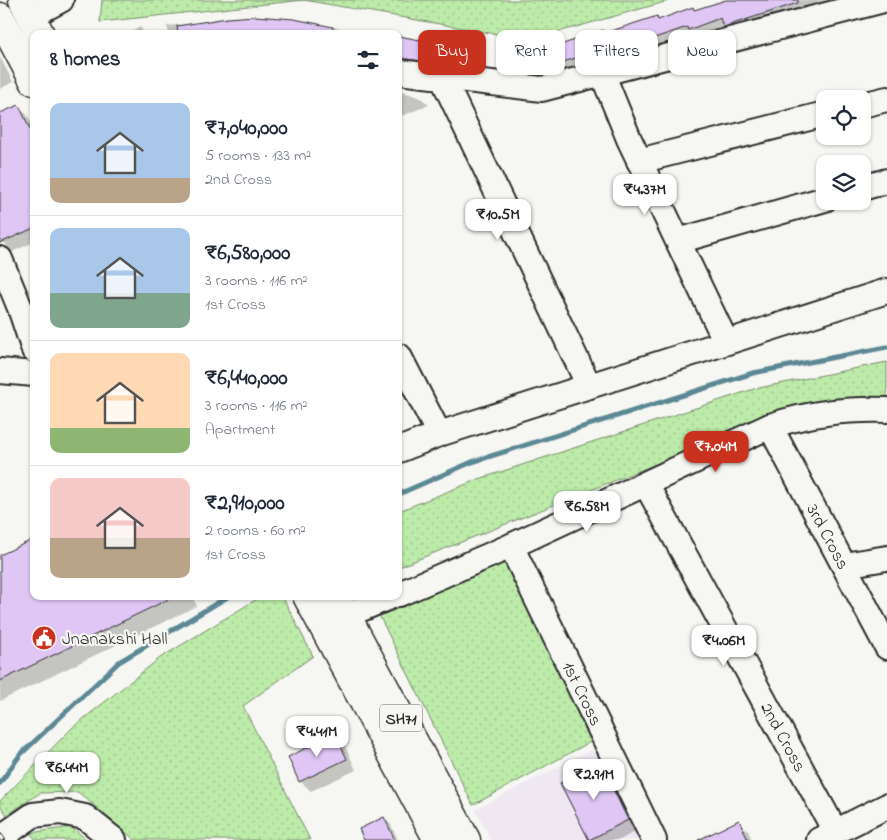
<!DOCTYPE html>
<meta charset="utf-8">
<style>
:root{--surface:#fff;--page:#f6f6f7;--text:#1f2937;--muted:#747a83;--line:#e0e1e3;--accent:#c8321e}
body{margin:0;font-family:"Indie Flower",sans-serif;background:var(--page);color:var(--text);height:100vh;display:flex;flex-direction:column;font-size:19px;white-space:nowrap}
*{box-sizing:border-box;margin:0}
p{font-size:16px;color:var(--muted)}
.icon{flex:none;width:28px;height:28px;fill:none;stroke:currentColor;stroke-width:2;stroke-linecap:round;stroke-linejoin:round}
.map{position:relative;flex:1;overflow:hidden}
.details{position:absolute;left:30px;top:30px;width:372px;height:570px;display:flex;flex-direction:column;background:var(--surface);border-radius:10px;box-shadow:0 1px 4px #0004}
.details>*{flex:none}
.banner{position:absolute;left:418px;top:30px;width:394px;height:45px;display:flex;gap:10px}
.buttons{position:absolute;left:816px;top:90px;display:grid;gap:10px}
.buttons a{display:grid;place-items:center;width:55px;height:55px;border-radius:10px;background:var(--surface);box-shadow:0 1px 4px #0004;font-size:25px}
.price{position:absolute;translate:-50% -42px;padding:0 11px;border-radius:10px;background:#fff;color:#222;font-size:16px;line-height:32px;filter:drop-shadow(0 1px 2px #0008)}
.price::after{content:'';position:absolute;left:50%;top:30px;width:15px;height:11px;margin-left:-8px;background:inherit;clip-path:polygon(0 0,100% 0,50% 100%)}
.price.on{background:var(--accent);color:#fff}
ul{padding:0;list-style:none}
li{display:flex;align-items:center;gap:15px;height:125px;padding:0 20px}
li+li{border-top:1px solid var(--line)}
li span{display:grid;place-items:center;flex:none;width:140px;height:100px;border-radius:10px;color:#555}
li>.icon{margin-inline-start:auto}
span .icon{width:60px;height:60px;fill:#fffc;stroke-width:1}
li b{font-size:21px}
h2{display:flex;justify-content:space-between;align-items:center;height:60px;padding:0 20px;font-size:21px}
.tag{padding:0 18px;border-radius:10px;background:var(--surface);box-shadow:0 1px 4px #0004;font-size:18px;line-height:45px}
.tag.on{background:var(--accent);color:#fff}
.map>svg:first-child{display:block}
.built{fill:#efe8f3}
.green{fill:url(#green-dots);stroke:#748b6a}
.shadow{fill:#0003}
.lines{fill:none;stroke-linecap:round;stroke-linejoin:round}
.stream{stroke:#5b8895;stroke-width:5}
.building{fill:#dfc6f5;stroke:#2b2b2b}
.minor-casing{stroke:#2b2b2b;stroke-width:28}
.major-casing{stroke:#2b2b2b;stroke-width:31}
.minor{stroke:#f6f6f2;stroke-width:24}
.major{stroke:#f6f6f2;stroke-width:28}
.rail-casing{stroke:#2b2b2b;stroke-width:5.5}
.rail{stroke:#f6f6f2;stroke-width:4;stroke-dasharray:11;stroke-linecap:butt}
.labels{text-anchor:middle;stroke-width:4.5;stroke-linejoin:round;paint-order:stroke}
.shield{fill:#f6f6f2;stroke:#686867;stroke-width:1}
.shield-label{font-size:16px;font-weight:bold;fill:#2b2b2b}
.street-label{font-size:18px;fill:#2b2b2b;stroke:#f6f6f2}
.poi-label{font-size:18px;fill:#2b2b2b;stroke:#f6f6f2;text-anchor:start}
</style>
<div class="map">
<svg width="887" height="840" viewBox="0 0 887 840">
<defs>
<pattern id="green-dots" width="8" height="8" patternUnits="userSpaceOnUse" patternTransform="scale(1.25)"><rect width="8" height="8" fill="#bdeba9"/><path d="M2 2h.1M6 6h.1" fill="none" stroke="#a3ca92" stroke-width="1.8" stroke-linecap="round"/></pattern>
</defs>
<rect width="100%" height="100%" fill="#f6f6f2"/>
<filter id="ink" filterUnits="userSpaceOnUse"><feTurbulence type="fractalNoise" baseFrequency=".02" numOctaves="2"/><feDisplacementMap in="SourceGraphic" scale="10" xChannelSelector="R" yChannelSelector="G"/><feConvolveMatrix kernelMatrix="1 2 1 2 8 2 1 2 1" color-interpolation-filters="sRGB"/></filter>
<g filter="url(#ink)">
<!-- built -->
<path class="built" d="M603,744L648,840H491L475,810Z"/>
<!-- green -->
<g class="green">
<path d="M102,0H672L530,40L304,0L100,22Z"/>
<path d="M887,362V402L793,409L399,567V511L479,479L754,389Z"/>
<path d="M504,559L594,740L473,805L378,613Z"/>
<path d="M262,596H282L313,656L243,706L310,840H135L78,792L40,793L7,815L0,805V801L72,728L160,658Z"/>
<path d="M71,827L87,840H36L30,833Z"/>
</g>
<!-- shadow -->
<g class="shadow">
<path d="M731,0H851L733,35L726,28L641,54L533,81L523,72L603,31L606,34L656,17L660,21L693,8L696,11Z"/>
<path d="M255,17L294,20L372,34H169L167,26Z"/>
<path d="M140,27L145,34H128Z"/>
<path d="M399,38L424,43L432,51L429,68L399,70Z"/>
<path d="M0,57L13,82L0,89Z"/>
<path d="M399,90L421,98L429,105L399,117Z"/>
<path d="M19,106L28,116L34,128V242L12,252L0,237V114Z"/>
<path d="M0,556L34,596H192L197,606L0,701Z"/>
<path d="M335,736L345,746L356,770L311,791L300,781Z"/>
<path d="M600,763L611,774L637,830L620,840H591L562,783Z"/>
<path d="M384,818L391,825L398,840H366Z"/>
<path d="M739,822L748,831L752,840H701Z"/>
</g>
<g class="lines">
<!-- stream -->
<g class="stream">
<path d="M399,494L472,462L753,373L887,347"/>
<path d="M0,783L20,755L119,662L229,596"/>
</g>
</g>
<!-- building -->
<g class="building">
<path d="M726,0H798V3L723,27L720,18L688,30L687,27L631,46L630,44L588,60L586,55L527,73H522L518,60L603,30L605,33L657,16L658,20L693,7L694,10Z"/>
<path d="M255,16L294,19L333,27L332,34H178L177,26L227,18Z"/>
<path d="M399,36L425,41L421,61L399,58Z"/>
<path d="M19,105L34,138V228L0,243V113Z"/>
<path d="M34,539V596H175L0,681V555Z"/>
<path d="M335,734L347,759L299,782L288,757Z"/>
<path d="M600,762L628,820L589,840L560,783Z"/>
<path d="M384,817L395,840H364L359,829Z"/>
<path d="M739,820L748,840H698L721,829Z"/>
</g>
<g class="lines">
<defs>
<g id="minor">
<path d="M31,16L61,0"/>
<path d="M399,72L542,89L884,0"/>
<path d="M602,73L629,139L726,342"/>
<path d="M443,79L589,386"/>
<path d="M862,105L887,99"/>
<path d="M639,161L825,114"/>
<path d="M862,188L887,181"/>
<path d="M678,241L825,199"/>
<path d="M0,259L20,308L34,350"/>
<path d="M399,356L439,434"/>
<path d="M0,371L34,374"/>
<path id="s1" d="M770,426L887,647"/>
<path d="M399,450L439,434L887,291"/>
<path id="s2" d="M646,484L835,831"/>
<path id="s3" d="M511,546L654,840"/>
<path d="M844,565L887,558"/>
<path d="M399,594L511,546L770,426C810,413 844,409 887,410"/>
<path d="M347,615L392,596"/>
<path d="M0,838L33,815L60,812L85,817L114,840"/>
<path d="M819,840L887,806"/>
</g>
<g id="major">
<path d="M23,0L40,34"/>
<path d="M0,17L34,81"/>
<path d="M307,596L438,840"/>
<path d="M336,596L466,840"/>
</g>
</defs>
<!-- minor casing -->
<use href="#minor" class="minor-casing"/>
<!-- major casing -->
<use href="#major" class="major-casing"/>
<!-- minor -->
<use href="#minor" class="minor"/>
<!-- major -->
<use href="#major" class="major"/>
<defs>
<path id="rail" d="M0,836L3,840"/>
</defs>
<!-- rail casing -->
<use href="#rail" class="rail-casing"/>
<!-- rail -->
<use href="#rail" class="rail"/>
</g>
</g>
<!-- icons -->
<defs>
<symbol id="civic-disc" viewBox="-11 -11 22 22"><circle r="9.5" fill="#c8321e" stroke="#f6f6f2"/><path d="M-.6-6.5H3V-4.5H.6V-3L4-1V1h2V6H-6V1h2V-1L-.6-3ZM-1.2 2.5V6h2.4V2.5Z" fill="#fff"/></symbol>
</defs>
<g fill-rule="evenodd">
<use href="#civic-disc" x="30" y="624" width="28" height="28"/>
</g>
<g class="labels">
<!-- shield labels -->
<rect class="shield" x="380" y="704.5" width="42" height="27" rx="4"/>
<g class="shield-label">
<text x="401" y="724">SH71</text>
</g>
<!-- street labels -->
<g class="street-label">
<text dy="6" stroke="none"><textPath href="#s1" startOffset="125">3rd Cross</textPath></text>
<text dy="6" stroke="none"><textPath href="#s3" startOffset="164">1st Cross</textPath></text>
<text dy="6" stroke="none"><textPath href="#s2" startOffset="288">2nd Cross</textPath></text>
</g>
<!-- poi labels -->
<g class="poi-label">
<text x="62" y="644">Jnanakshi Hall</text>
</g>
</g>
</svg>
<div class="buttons">
<a><svg class="icon" aria-label="locate" viewBox="0 0 24 24"><circle cx="12" cy="12" r="6"/><path d="M12 2v4M12 18v4M2 12h4M18 12h4"/></svg></a>
<a><svg class="icon" aria-label="layers" viewBox="0 0 24 24"><path d="M12 4l9 5-9 5-9-5zM3 14l9 5 9-5"/></svg></a>
</div>
<b class="price" style="left:645px;top:216px">₹4.37M</b>
<b class="price" style="left:498px;top:241px">₹10.5M</b>
<b class="price on" style="left:716px;top:473px">₹7.04M</b>
<b class="price" style="left:587px;top:533px">₹6.58M</b>
<b class="price" style="left:724px;top:667px">₹4.06M</b>
<b class="price" style="left:317px;top:758px">₹4.41M</b>
<b class="price" style="left:67px;top:794px">₹6.44M</b>
<b class="price" style="left:594px;top:801px">₹2.91M</b>
<div class="banner">
<a class="tag on">Buy</a>
<a class="tag">Rent</a>
<a class="tag">Filters</a>
<a class="tag">New</a>
</div>
<section class="details">
<h2>8 homes<svg class="icon" aria-label="filters" viewBox="0 0 24 24"><path d="M4 7h16M4 17h16"/><circle cx="9" cy="7" r="2"/><circle cx="15" cy="17" r="2"/></svg></h2>
<ul>
<li><span style="background:linear-gradient(#a9c7e8 75%,#b9a48a 0)"><svg class="icon" aria-label="home" viewBox="0 0 24 24"><path d="M3 11l9-7 9 7M6 9v11h12V9"/></svg></span><div><b>₹7,040,000</b><p>5 rooms · 133 m²</p><p>2nd Cross</p></div></li>
<li><span style="background:linear-gradient(#a9c7e8 65%,#7fa58c 0)"><svg class="icon" aria-label="home" viewBox="0 0 24 24"><path d="M3 11l9-7 9 7M6 9v11h12V9"/></svg></span><div><b>₹6,580,000</b><p>3 rooms · 116 m²</p><p>1st Cross</p></div></li>
<li><span style="background:linear-gradient(#ffd9b3 75%,#8fb573 0)"><svg class="icon" aria-label="home" viewBox="0 0 24 24"><path d="M3 11l9-7 9 7M6 9v11h12V9"/></svg></span><div><b>₹6,440,000</b><p>3 rooms · 116 m²</p><p>Apartment</p></div></li>
<li><span style="background:linear-gradient(#f6c9c9 60%,#b9a48a 0)"><svg class="icon" aria-label="home" viewBox="0 0 24 24"><path d="M3 11l9-7 9 7M6 9v11h12V9"/></svg></span><div><b>₹2,910,000</b><p>2 rooms · 60 m²</p><p>1st Cross</p></div></li>
</ul>
</section>
</div>
